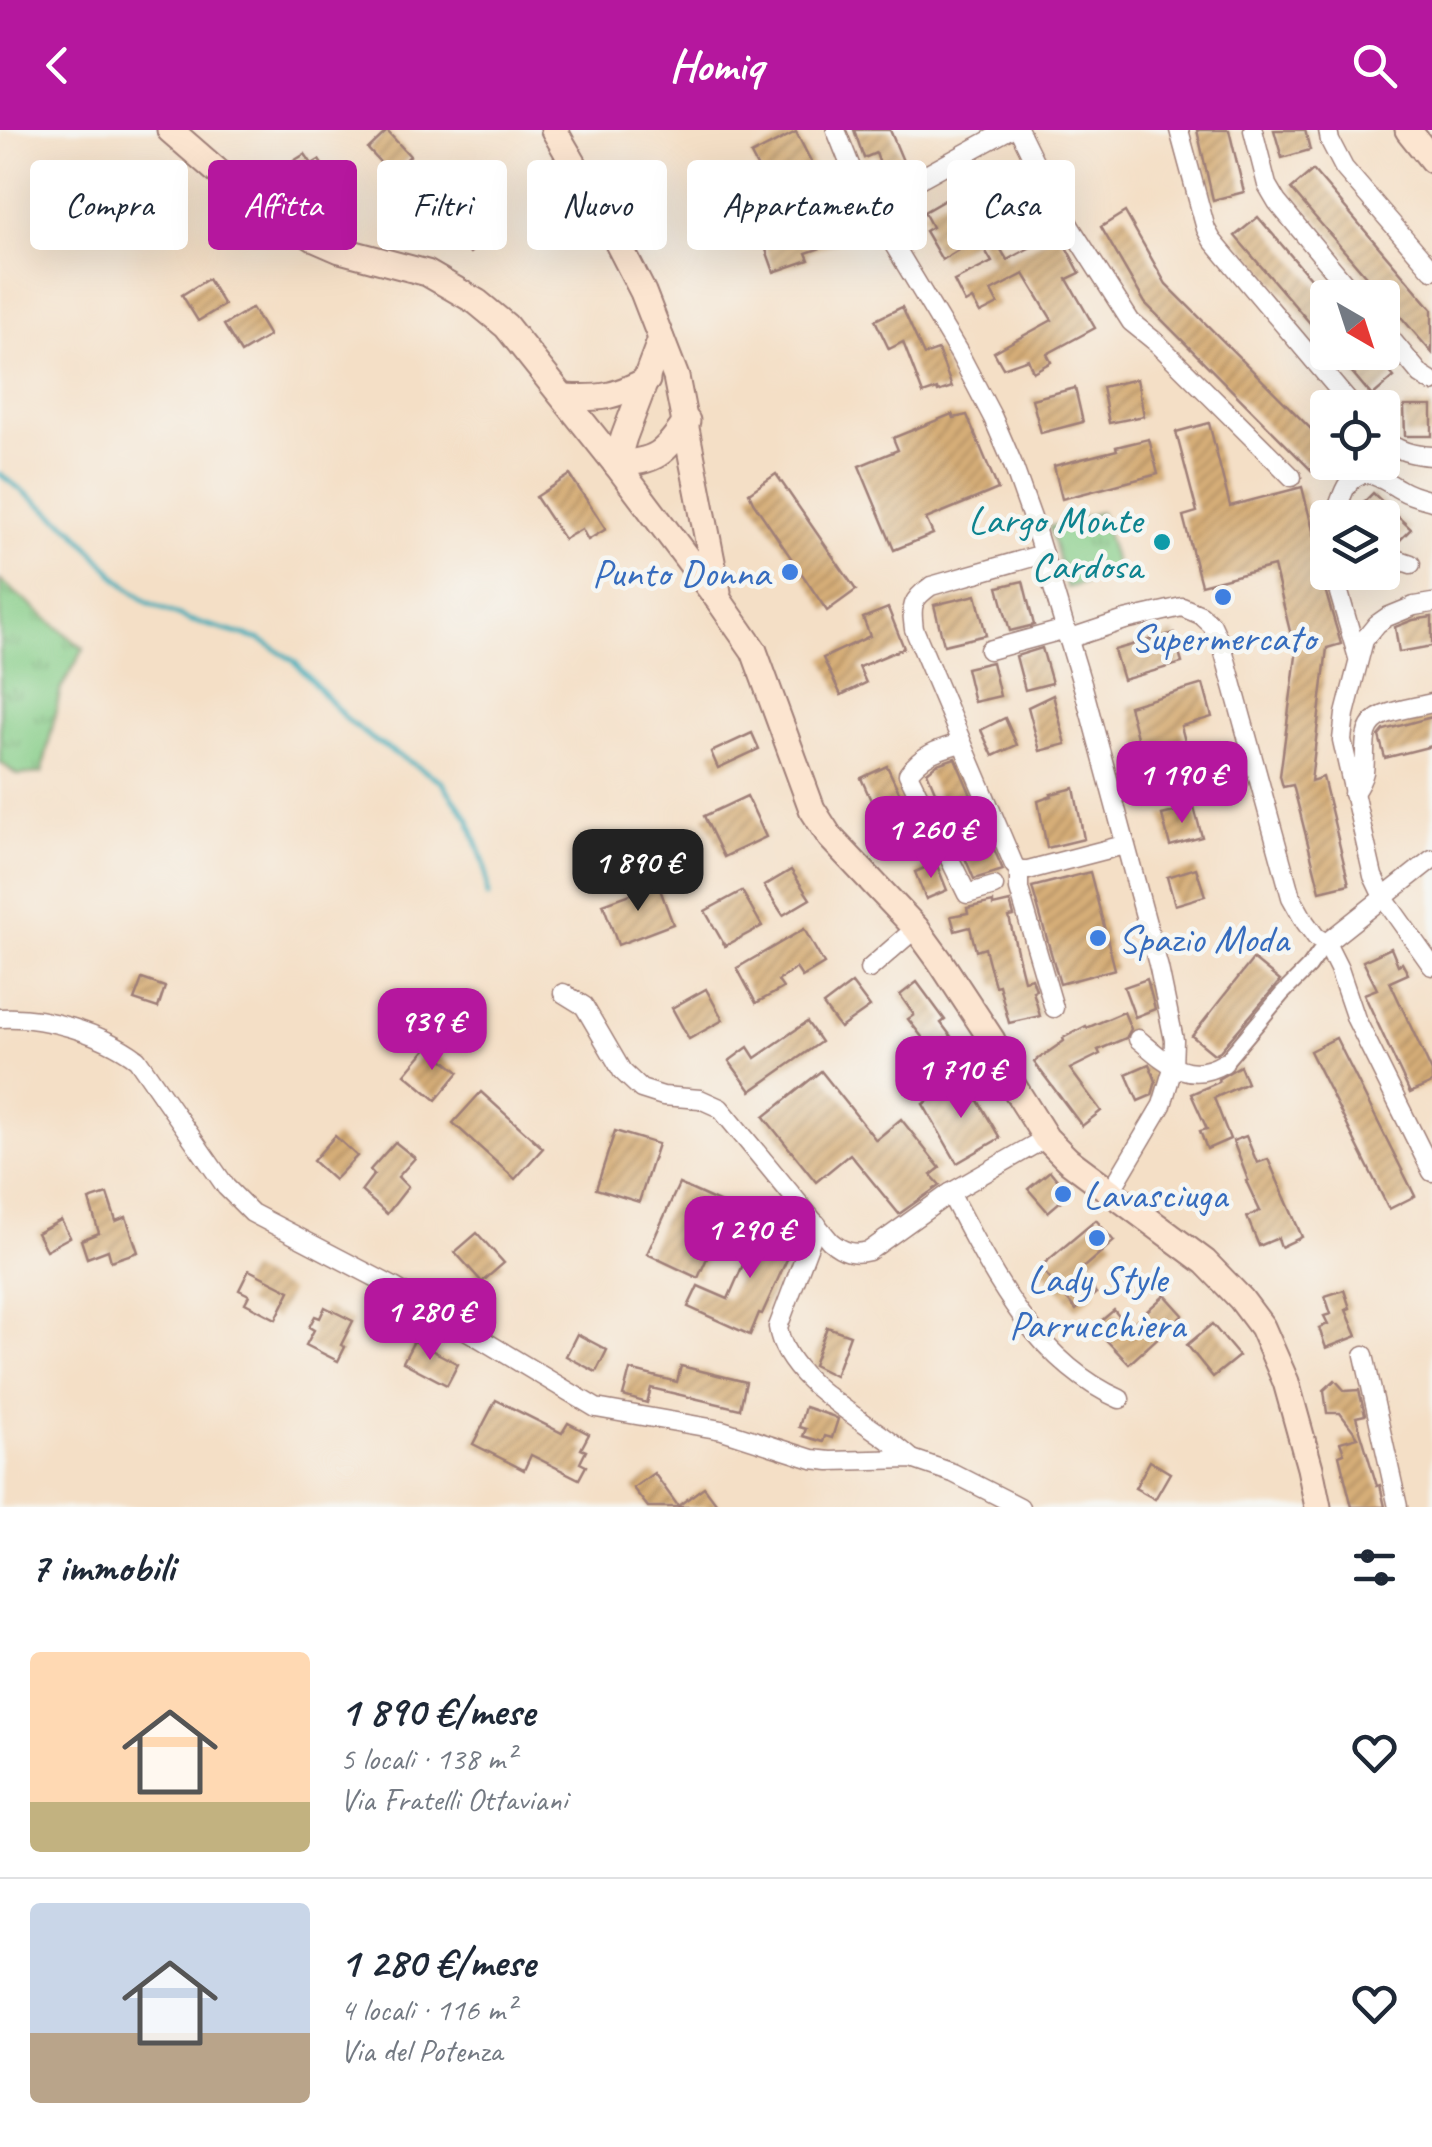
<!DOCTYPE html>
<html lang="it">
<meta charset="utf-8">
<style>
:root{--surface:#fff;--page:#f6f6f7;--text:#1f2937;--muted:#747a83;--line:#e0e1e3;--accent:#b5179e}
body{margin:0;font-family:Caveat,sans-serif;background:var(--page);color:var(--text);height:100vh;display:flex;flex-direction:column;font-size:38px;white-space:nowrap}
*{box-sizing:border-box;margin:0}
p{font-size:32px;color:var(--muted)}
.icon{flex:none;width:55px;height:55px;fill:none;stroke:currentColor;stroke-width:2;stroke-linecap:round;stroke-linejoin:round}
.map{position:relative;height:1377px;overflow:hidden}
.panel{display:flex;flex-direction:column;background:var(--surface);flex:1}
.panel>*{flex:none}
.banner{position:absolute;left:30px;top:30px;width:1372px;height:90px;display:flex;gap:20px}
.needle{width:65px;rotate:141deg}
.controls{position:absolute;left:1310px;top:150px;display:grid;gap:20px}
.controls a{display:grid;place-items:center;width:90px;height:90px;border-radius:10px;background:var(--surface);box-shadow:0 10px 40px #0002;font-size:50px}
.price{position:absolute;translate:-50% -85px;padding:0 22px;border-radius:20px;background:var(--accent);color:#fff;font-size:32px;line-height:65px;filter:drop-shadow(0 2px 5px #0008)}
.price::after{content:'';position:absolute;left:50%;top:60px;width:30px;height:22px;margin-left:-15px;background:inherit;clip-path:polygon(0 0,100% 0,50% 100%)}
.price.active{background:#222;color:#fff}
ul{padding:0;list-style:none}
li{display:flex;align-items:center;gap:30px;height:250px;padding:0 30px}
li+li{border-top:2px solid var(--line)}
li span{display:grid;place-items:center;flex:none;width:280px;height:200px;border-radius:10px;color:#555}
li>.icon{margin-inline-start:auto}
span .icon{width:120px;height:120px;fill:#fffc;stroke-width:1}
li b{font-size:42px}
h2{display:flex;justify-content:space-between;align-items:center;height:120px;padding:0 30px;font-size:42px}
.tag{padding:0 35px;border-radius:10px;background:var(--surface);box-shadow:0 10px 40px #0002;font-size:35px;line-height:90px}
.tag.active{background:var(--accent);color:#fff}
header{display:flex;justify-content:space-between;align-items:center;height:130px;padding:0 30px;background:var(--accent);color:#fff;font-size:45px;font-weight:800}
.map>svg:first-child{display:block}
.grass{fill:url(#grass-tufts);stroke:#68765a;stroke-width:2.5}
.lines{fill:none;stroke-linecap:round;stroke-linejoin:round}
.stream{stroke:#3aaab7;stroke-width:5}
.building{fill:url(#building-hatch)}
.pedestrian-casing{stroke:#9f7f78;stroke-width:18}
.minor-casing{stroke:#9f7f78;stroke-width:21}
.secondary-casing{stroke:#9f7f78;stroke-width:29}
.pedestrian{stroke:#fff;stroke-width:14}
.minor{stroke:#fff;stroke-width:18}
.secondary{stroke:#fce5d0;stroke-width:25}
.culture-dot{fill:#0f9aa8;stroke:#f6f6f2;stroke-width:4}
.shop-dot{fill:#3f7fe0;stroke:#f6f6f2;stroke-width:4}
.labels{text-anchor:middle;stroke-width:9;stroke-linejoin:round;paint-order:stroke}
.culture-label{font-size:40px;fill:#0d838f;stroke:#f6f6f2;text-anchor:end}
.shop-label{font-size:40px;fill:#366cbe;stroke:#f6f6f2}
</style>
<header><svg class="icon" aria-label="back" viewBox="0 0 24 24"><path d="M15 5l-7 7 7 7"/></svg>Homiq<svg class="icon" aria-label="search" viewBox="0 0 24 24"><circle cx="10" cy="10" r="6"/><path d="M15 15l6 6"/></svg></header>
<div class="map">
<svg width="1432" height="1377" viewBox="0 0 1432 1377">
<defs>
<pattern id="grass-tufts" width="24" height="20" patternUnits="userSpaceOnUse" patternTransform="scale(2.5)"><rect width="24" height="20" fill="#87cd88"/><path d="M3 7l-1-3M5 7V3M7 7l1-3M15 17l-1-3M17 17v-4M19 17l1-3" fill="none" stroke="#70a66f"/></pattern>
<pattern id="building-hatch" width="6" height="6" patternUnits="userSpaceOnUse" patternTransform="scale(2.5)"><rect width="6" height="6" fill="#d6ae78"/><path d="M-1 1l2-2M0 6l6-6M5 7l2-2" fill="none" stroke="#b08d63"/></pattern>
</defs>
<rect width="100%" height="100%" fill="#f6f6f2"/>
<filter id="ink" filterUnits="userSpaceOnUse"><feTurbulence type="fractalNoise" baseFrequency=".01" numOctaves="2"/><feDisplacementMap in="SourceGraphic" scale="20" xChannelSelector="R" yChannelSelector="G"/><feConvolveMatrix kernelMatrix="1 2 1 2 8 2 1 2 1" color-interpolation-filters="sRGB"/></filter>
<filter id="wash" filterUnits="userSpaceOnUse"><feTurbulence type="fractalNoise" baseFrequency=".0048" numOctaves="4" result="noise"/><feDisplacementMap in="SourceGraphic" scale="40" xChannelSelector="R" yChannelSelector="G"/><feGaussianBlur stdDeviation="2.25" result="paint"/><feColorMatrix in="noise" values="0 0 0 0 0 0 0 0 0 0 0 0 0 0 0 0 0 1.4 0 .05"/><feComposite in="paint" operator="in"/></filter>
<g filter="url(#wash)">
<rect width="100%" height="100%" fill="#f4dfc6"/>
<!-- grass -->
<g class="grass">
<path d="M1100,382L1118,443L1067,458L1049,397Z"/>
<path d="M0,450L84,519L61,558L42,643L17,645L0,632Z"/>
</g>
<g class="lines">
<!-- stream -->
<path class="stream" d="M0,344L74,400L118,449L147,472L189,490L261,510L294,531L347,590L375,611L441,651L468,688L485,736L488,766"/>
</g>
<g id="blocks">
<!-- building -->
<g class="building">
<path d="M854,0H890L903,31L882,40L876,23L864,28Z"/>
<path d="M1197,0H1229L1244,62L1213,70Z"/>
<path d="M1274,0H1305L1310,20L1282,28Z"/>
<path d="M387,1L410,26L391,44L368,19Z"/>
<path d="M796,2L820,49L775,71L751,25Z"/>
<path d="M305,24L312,34L319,30L334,53L314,66L301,46L293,51L284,37Z"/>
<path d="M1011,31L1028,60L982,87L1007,130L1058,102L1080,143L1067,149L1095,198L1047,224L1051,232L1033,242L1028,229L1003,238L994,222L1052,190L1024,144L991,161L998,174L980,183L972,169L965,173L954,151L992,132L978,108L942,130L925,101L932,97L924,82L950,67L959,81L992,61L984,47Z"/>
<path d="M1313,40L1432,179V223L1291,59Z"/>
<path d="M1125,82L1166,154L1328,316V332L1315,344L1145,173L1101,97Z"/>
<path d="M468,84L489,106L470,123L450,101Z"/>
<path d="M815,84L818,93L832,87L841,111L806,123L809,130L774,142L760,103Z"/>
<path d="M1258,87L1328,169V214L1235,106Z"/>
<path d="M208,149L224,175L198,191L182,165Z"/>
<path d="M902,177L924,225L938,220L952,257L938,262L937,259L923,264L903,212L889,219L875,190Z"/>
<path d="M252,178L269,206L241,223L224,195Z"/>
<path d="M1335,222H1373L1394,247L1372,266Z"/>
<path d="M1137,249L1144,286L1109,293L1102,257Z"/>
<path d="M1075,258L1083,292L1041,303L1032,269Z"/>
<path d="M1404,276H1432V306H1405Z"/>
<path d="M952,284L954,288L967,285L998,359L926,389L933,404L894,420L859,336L898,320L893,308Z"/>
<path d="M1209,293L1230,376L1302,357L1322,436L1321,446L1341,514L1327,518L1311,651L1323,647L1349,754L1320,761L1293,655L1283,657L1280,646L1296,526L1274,436L1201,455L1183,386L1197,382L1176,302Z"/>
<path d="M1149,309L1158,344L1062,369L1054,336L1117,320L1116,317Z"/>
<path d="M776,344L856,460L827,481L753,372L749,363Z"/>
<path d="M570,345L606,399L588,410L582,399L564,409L536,367Z"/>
<path d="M1373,363L1411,399L1395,415L1382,411V388H1348Z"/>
<path d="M1023,451L1034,495L1010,501L998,457Z"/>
<path d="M976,465L986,505L944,515L934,475Z"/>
<path d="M888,478L904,518L859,537L866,553L841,565L823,528L870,506L863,488Z"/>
<path d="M1432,487V516L1399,522L1395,497L1413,490Z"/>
<path d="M1174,503L1182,533L1123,550L1114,520Z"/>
<path d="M1042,518L1052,553L1025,560L1016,526Z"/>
<path d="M992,532L1000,566L974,572L966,538Z"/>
<path d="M1203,554L1212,587L1181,596L1195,650L1151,662L1129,576Z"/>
<path d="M1053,565L1066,614L1040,621L1028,577Z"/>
<path d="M1432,587V616L1385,628L1379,606L1384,600Z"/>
<path d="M1005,588L1017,615L993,626L981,600Z"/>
<path d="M752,603L759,619L718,638L711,622Z"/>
<path d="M955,628L974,672L945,685L927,642L937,634Z"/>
<path d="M887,636L908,681L912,679L919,696L897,705L882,673L874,677L861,648Z"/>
<path d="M1074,658L1084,709L1047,718L1038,671L1052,666L1051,664Z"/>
<path d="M747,666L766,707L724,727L704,686Z"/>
<path d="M1194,677L1202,707L1170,716L1162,685Z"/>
<path d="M984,696L1003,740L974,749L956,707Z"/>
<path d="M936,733L947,760L926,769L915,742Z"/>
<path d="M1196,738L1205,766L1175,775L1167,747Z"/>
<path d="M791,740L810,769L783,785L764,756Z"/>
<path d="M1090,742L1115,839L1060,854L1032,757Z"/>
<path d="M658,754L673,794L618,815L603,774Z"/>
<path d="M742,761L762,796L725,816L705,781Z"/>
<path d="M993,772V776L1010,772L1014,786L1009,787L1020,834L1024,850L1032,848L1036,860L1033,861L1040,886L1009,893L999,855L995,856L985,818L976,821L970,797L955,801L951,786L968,783L967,778Z"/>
<path d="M804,799L824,834L802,847L796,838L778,851L783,858L756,873L737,838Z"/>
<path d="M1391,818L1398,835L1402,833L1408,844L1390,852L1432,942V953L1410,963L1364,864L1377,859L1363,831Z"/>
<path d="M1253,829L1280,851L1220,921L1214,924L1192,906Z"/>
<path d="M142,849L165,857L158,878L134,870Z"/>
<path d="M1147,849L1155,879L1135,887L1124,857Z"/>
<path d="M917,852L945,890L941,893L968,929L950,943L908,889L914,885L900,865Z"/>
<path d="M852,853L870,877L840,898L823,875Z"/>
<path d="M706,859L723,890L689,909L672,878Z"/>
<path d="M1124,882L1131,899L1126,908L1098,920L1100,924L1070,939L1101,981L1082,996L1034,932L1064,911L1063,908L1086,896L1087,898Z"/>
<path d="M807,892L821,912L751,961L729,931L748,917L755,928Z"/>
<path d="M1336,908L1415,1066L1389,1079L1310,921Z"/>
<path d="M428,917L459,942L436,970L405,944Z"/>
<path d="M1149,934L1156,951L1152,965L1138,971L1126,944Z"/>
<path d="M1240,936L1247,953L1214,968L1230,1009L1207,1019L1200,1001L1207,999L1191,964L1219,952L1218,949Z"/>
<path d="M821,941L876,1010L901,989L940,1038L931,1045L940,1055L899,1084L850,1024L816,1052L764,987Z"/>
<path d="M966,950L1000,1008L957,1033L923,974Z"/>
<path d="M481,962L543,1018L515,1049L453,993Z"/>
<path d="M615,1001L658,1014L639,1072L596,1059Z"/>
<path d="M335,1006L357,1026L334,1050L313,1031Z"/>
<path d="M1246,1006L1257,1033L1268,1029L1302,1107L1281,1117L1278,1108L1259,1116L1247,1087L1260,1081L1246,1051L1248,1050L1233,1011Z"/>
<path d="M395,1012L415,1028L398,1047L408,1057L387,1084L361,1061L374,1044L370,1040Z"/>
<path d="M1050,1041L1069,1064L1048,1082L1028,1059Z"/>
<path d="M679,1054L730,1077L698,1148L647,1124Z"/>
<path d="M107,1064L116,1091L126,1087L138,1122L111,1131L108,1120L87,1128L81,1110L99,1103L89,1070Z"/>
<path d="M763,1089L798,1105L762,1184L759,1183L750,1205L688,1177L698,1156L728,1169Z"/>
<path d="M61,1090L70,1107L46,1120L37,1103Z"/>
<path d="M1096,1090L1114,1111L1078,1142L1096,1163L1076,1180L1040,1137Z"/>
<path d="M477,1103L504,1133L482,1152L455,1122Z"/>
<path d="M249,1140L290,1161L276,1189L245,1173L249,1165L239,1160Z"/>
<path d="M1344,1160L1350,1178L1346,1180L1357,1206L1326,1218L1319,1198L1328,1194L1324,1186L1331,1184L1325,1166Z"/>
<path d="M1165,1165L1183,1185L1129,1234L1094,1197L1114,1180L1128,1198Z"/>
<path d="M325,1177L353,1191L341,1215L345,1217L338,1231L306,1215L314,1200L309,1197L315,1186L320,1188Z"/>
<path d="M1212,1194L1239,1226L1213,1247L1187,1215Z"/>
<path d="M827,1197L850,1205L835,1246L813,1235Z"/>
<path d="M577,1204L607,1220L596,1242L566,1226Z"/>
<path d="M414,1211L458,1234L447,1255L403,1232Z"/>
<path d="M681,1236L746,1252L740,1279L651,1258L647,1273L623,1266L630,1240L677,1252Z"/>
<path d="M1335,1250L1345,1261L1359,1260L1365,1285L1356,1287L1377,1356L1380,1355L1385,1377H1352L1339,1325L1344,1323L1340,1312L1358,1307L1340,1283H1327L1324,1260Z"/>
<path d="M496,1270L562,1303L568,1293L589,1304L581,1319L586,1321L580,1333L586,1336L579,1349L531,1325L524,1340L473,1314Z"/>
<path d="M805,1277L832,1286L838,1289L832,1308L825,1306L823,1312L803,1306L806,1299L799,1297Z"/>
<path d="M1150,1331L1170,1343L1155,1369L1135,1358Z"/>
<path d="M654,1343L678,1376L704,1357L719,1377H648L633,1358Z"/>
</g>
</g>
</g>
<g filter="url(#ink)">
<use href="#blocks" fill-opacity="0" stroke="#9f7f78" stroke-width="2.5"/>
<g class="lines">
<defs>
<path id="pedestrian" d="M1224,933L1282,864L1309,837L1326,813"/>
<g id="minor">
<path d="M836,0L858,55L959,223L993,288L1012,332L1032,388L1083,557L1159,838L1174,910L1173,938L1162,975L1111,1061"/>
<path d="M1019,0L1042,47L1071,98L1131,192L1157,213L1292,347"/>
<path d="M1179,0L1206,99L1212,110L1354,278"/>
<path d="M1253,0L1267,55L1277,72L1357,168"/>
<path d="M1328,0L1330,11L1344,38L1432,140"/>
<path d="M870,76L1008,0"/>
<path d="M1382,198L1421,245L1432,252"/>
<path d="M1382,308C1397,321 1413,325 1432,326"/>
<path d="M1334,388C1338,378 1341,366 1346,357C1362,331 1382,350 1401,360C1411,366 1421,368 1432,371"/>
<path d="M1043,424L931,456C911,470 911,476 914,499L1014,735L1019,740H1028L1124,715"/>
<path d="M1382,424L1411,434"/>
<path d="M1333,442L1358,528"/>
<path d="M1432,473L1414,476L1387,487L1377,494L1364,510L1345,584L1342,610L1373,746L1383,767L1432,836"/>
<path d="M1068,509L1125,490L1182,477L1201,485L1212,495L1223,519L1291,767L1305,792L1316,807L1326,813L1339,839L1356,889L1432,1042"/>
<path d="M989,520L1066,499"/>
<path d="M961,613C939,619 922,624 908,644L967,764L994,756"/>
<path d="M1353,664C1358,657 1362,651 1364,642C1367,621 1359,595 1384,585C1399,579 1416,577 1432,573"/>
<path d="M1019,740V759L1054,878"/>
<path d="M1326,813L1432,729"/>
<path d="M869,839L916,798"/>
<path d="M563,863L584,876L622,941L641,959L663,966L700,969L720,978L830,1111C843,1122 853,1125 869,1121L950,1063L1046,1008"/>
<path d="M0,888C43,885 102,903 137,929L226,1057L252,1083L394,1157L596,1278L722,1300L812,1329L830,1331L912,1329L953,1343L1020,1377"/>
<path d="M1138,909C1166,932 1187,955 1224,933"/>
<path d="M950,1063C991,1141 1035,1232 1120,1269"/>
<path d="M817,1094L778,1197C786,1255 873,1292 912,1329"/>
<path d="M1364,1225L1398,1377"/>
</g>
<g id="secondary">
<path d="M170,0L233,55L317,110L340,120L427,143L477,172L506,196L616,334L720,472L754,521L812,679L830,707L916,798L940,831L992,910L1002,938L1046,1008L1068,1030L1205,1132L1241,1169L1262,1197L1286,1252L1310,1338L1318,1377"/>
<path d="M554,0L605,88L643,162L676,247L718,462"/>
<path d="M1408,0L1432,30"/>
<path d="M565,267C602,269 614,267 647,250"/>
<path d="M616,334L624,307L661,209"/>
<path d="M616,334C657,331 663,325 687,291"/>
</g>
</defs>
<!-- pedestrian casing -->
<use href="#pedestrian" class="pedestrian-casing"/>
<!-- minor casing -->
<use href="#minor" class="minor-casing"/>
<!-- secondary casing -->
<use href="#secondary" class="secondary-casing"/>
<!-- pedestrian -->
<use href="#pedestrian" class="pedestrian"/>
<!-- minor -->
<use href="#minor" class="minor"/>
<!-- secondary -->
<use href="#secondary" class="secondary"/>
</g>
</g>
<!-- markers -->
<circle class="culture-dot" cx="1162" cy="412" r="10"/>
<g class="shop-dot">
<circle cx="790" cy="442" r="10"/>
<circle cx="1223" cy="467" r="10"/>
<circle cx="1098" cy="808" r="10"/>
<circle cx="1063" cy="1064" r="10"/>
<circle cx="1097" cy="1108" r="10"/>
</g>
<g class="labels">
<!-- culture labels -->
<g class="culture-label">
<text x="1142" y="403">Largo Monte<tspan x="1142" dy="46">Cardosa</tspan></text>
</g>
<!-- shop labels -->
<g class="shop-label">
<text x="770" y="456" text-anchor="end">Punto Donna</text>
<text x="1223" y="521">Supermercato</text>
<text x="1118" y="822" text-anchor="start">Spazio Moda</text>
<text x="1083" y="1078" text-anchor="start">Lavasciuga</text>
<text x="1097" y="1162">Lady Style<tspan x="1097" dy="46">Parrucchiera</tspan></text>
</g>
</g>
</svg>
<div class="controls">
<a><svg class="needle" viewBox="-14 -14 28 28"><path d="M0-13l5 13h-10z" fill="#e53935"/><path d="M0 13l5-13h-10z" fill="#747a83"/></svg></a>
<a><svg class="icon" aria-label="locate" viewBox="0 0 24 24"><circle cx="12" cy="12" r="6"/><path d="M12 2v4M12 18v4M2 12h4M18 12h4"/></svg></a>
<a><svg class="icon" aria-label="layers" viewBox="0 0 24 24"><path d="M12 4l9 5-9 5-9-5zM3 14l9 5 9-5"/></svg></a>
</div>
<b class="price" style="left:1182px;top:696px">1 190 €</b>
<b class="price" style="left:931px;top:751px">1 260 €</b>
<b class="price active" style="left:638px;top:784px">1 890 €</b>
<b class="price" style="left:432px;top:943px">939 €</b>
<b class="price" style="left:961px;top:991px">1 710 €</b>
<b class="price" style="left:750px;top:1151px">1 290 €</b>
<b class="price" style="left:430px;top:1233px">1 280 €</b>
<div class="banner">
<a class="tag">Compra</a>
<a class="tag active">Affitta</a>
<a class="tag">Filtri</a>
<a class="tag">Nuovo</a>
<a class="tag">Appartamento</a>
<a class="tag">Casa</a>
</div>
</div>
<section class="panel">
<h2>7 immobili<svg class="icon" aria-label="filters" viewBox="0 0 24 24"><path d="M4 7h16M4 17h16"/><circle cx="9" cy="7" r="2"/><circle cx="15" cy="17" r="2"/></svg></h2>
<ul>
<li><span style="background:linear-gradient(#ffd9b3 75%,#c2b280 0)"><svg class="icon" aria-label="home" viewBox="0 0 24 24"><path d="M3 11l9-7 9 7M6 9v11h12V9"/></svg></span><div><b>1 890 €/mese</b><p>5 locali · 138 m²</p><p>Via Fratelli Ottaviani</p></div><svg class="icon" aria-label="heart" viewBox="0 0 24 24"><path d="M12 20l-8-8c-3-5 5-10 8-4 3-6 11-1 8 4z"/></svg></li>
<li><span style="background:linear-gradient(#c9d6e8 65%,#b9a48a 0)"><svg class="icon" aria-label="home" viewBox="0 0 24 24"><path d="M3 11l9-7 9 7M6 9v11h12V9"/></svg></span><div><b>1 280 €/mese</b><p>4 locali · 116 m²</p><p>Via del Potenza</p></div><svg class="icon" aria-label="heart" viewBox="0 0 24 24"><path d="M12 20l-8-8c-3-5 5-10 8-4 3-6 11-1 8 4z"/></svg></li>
</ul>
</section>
